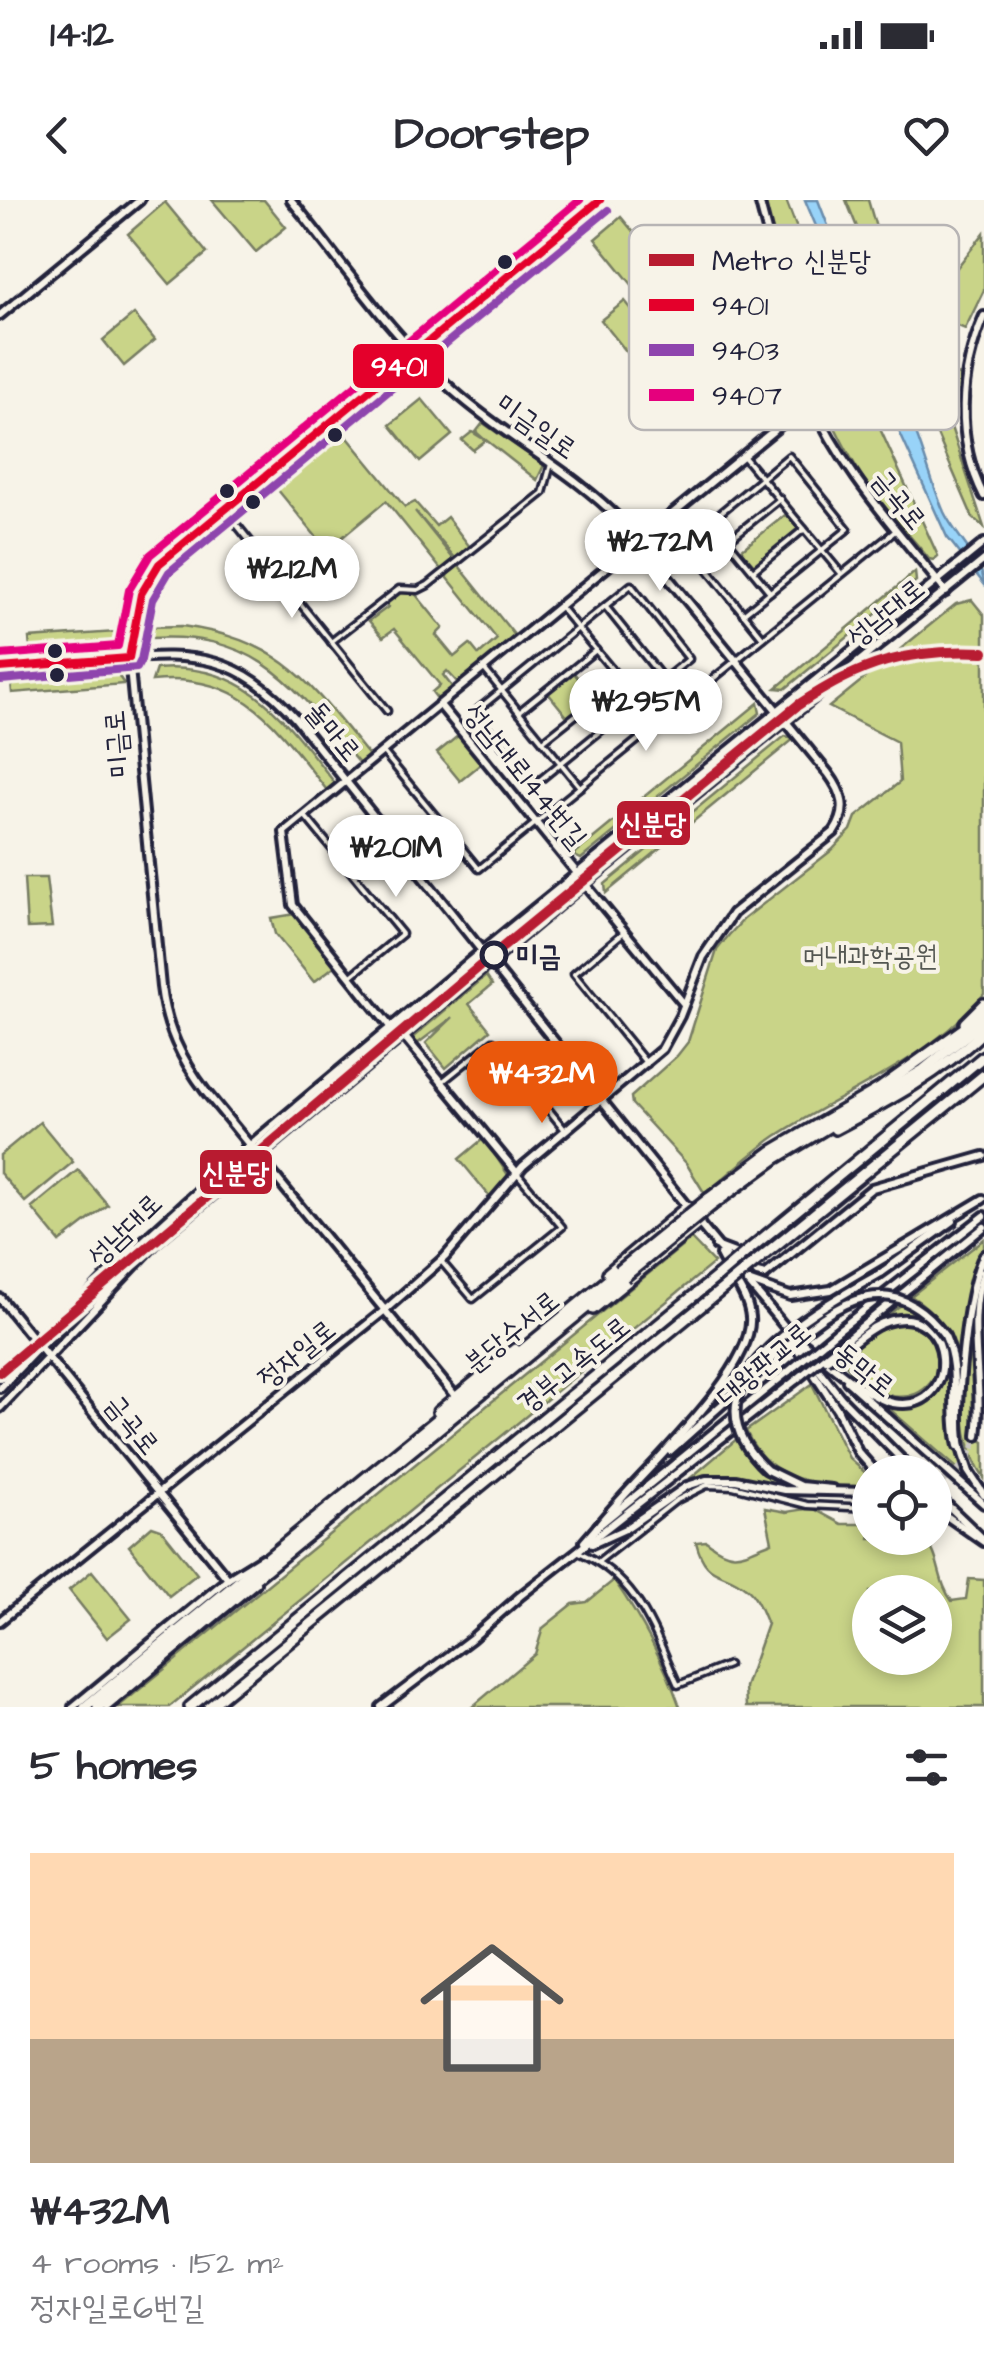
<!DOCTYPE html>
<meta charset="utf-8">
<style>
:root{--surface:#fff;--page:#f2f2f3;--text:#2b2b33;--muted:#7c7c81;--line:#e1e1e2;--accent:#ea580c}
body{margin:0;font-family:"Architects Daughter","Poor Story",sans-serif;background:var(--page);color:var(--text);height:100vh;display:flex;flex-direction:column;font-size:38px;white-space:nowrap}
*{box-sizing:border-box;margin:0}
p{font-size:32px;color:var(--muted)}
.icon{flex:none;width:55px;height:55px;fill:none;stroke:currentColor;stroke-width:2;stroke-linecap:round;stroke-linejoin:round}
.map{position:relative;height:1507px;overflow:hidden}
.panel{display:flex;flex-direction:column;background:var(--surface);flex:1}
.panel>*{flex:none}
.buttons{position:absolute;left:852px;top:1255px;display:grid;gap:20px}
.buttons a{display:grid;place-items:center;width:100px;height:100px;border-radius:50%;background:var(--surface);box-shadow:0 5px 15px #0003;font-size:50px}
.price{position:absolute;translate:-50% -85px;padding:0 22px;border-radius:35px;background:#fff;color:#222;font-size:32px;line-height:65px;filter:drop-shadow(0 2px 5px #0008)}
.price::after{content:'';position:absolute;left:50%;top:60px;width:30px;height:22px;margin-left:-15px;background:inherit;clip-path:polygon(0 0,100% 0,50% 100%)}
.price.active{background:var(--accent);color:#fff}
ul{padding:0;list-style:none}
li{display:grid;align-content:center;gap:20px;height:530px;padding:0 30px}
li+li{border-top:2px solid var(--line)}
li span{display:grid;place-items:center;height:310px;border-radius:0px;color:#555}
li>.icon{margin-inline-start:auto}
span .icon{width:180px;height:180px;fill:#fffc;stroke-width:1}
li b{font-size:42px}
h2{display:flex;justify-content:space-between;align-items:center;height:120px;padding:0 30px;font-size:42px}
.status{display:flex;justify-content:space-between;align-items:center;height:70px;padding:0 50px;background:var(--surface);direction:ltr}
.status svg{height:28px;fill:currentColor}
header{display:flex;justify-content:space-between;align-items:center;height:130px;padding:0 30px;background:var(--surface);font-size:45px;font-weight:700}
.map>svg:first-child{display:block}
.green{fill:#c9d488;stroke:#767b62;stroke-width:2.5;fill-rule:evenodd}
.water{fill:#98d3f8;stroke:#698cac;stroke-width:2.5}
.lines{fill:none;stroke-linecap:round;stroke-linejoin:round}
.primary-tunnel{stroke:#ccc9c5;stroke-width:6;stroke-dasharray:6 3;stroke-linecap:butt}
.street-casing{stroke:#22223b;stroke-width:11}
.secondary-casing{stroke:#22223b;stroke-width:14}
.primary-casing{stroke:#22223b;stroke-width:14}
.highway-casing{stroke:#22223b;stroke-width:16}
.street{stroke:#f7f3e8;stroke-width:4}
.secondary{stroke:#f7f3e8;stroke-width:6}
.primary{stroke:#f7f3e8;stroke-width:6}
.highway{stroke:#f7f3e8;stroke-width:9}
.primary-bridge-casing{stroke:#22223b;stroke-width:14;stroke-linecap:butt}
.highway-bridge-casing{stroke:#22223b;stroke-width:16;stroke-linecap:butt}
.primary-bridge{stroke:#f7f3e8;stroke-width:6}
.highway-bridge{stroke:#f7f3e8;stroke-width:9}
.bus-1-casing{stroke:#f7f3e8;stroke-width:15}
.bus-2-casing{stroke:#f7f3e8;stroke-width:15}
.bus-3-casing{stroke:#f7f3e8;stroke-width:15}
.bus-1{stroke:#e4002b;stroke-width:8}
.bus-2{stroke:#8e44ad;stroke-width:8}
.bus-3{stroke:#e5007d;stroke-width:8}
.metro-1-casing{stroke:#f7f3e8;stroke-width:18}
.metro-1{stroke:#b81b30;stroke-width:10}
.bus-dot{fill:#22223b;stroke:#f7f3e8;stroke-width:4}
.stop-dot{fill:#f7f3e8;stroke:#22223b;stroke-width:5}
.labels{text-anchor:middle;stroke-width:8;stroke-linejoin:round;paint-order:stroke}
.street-label{font-size:28px;fill:#22223b;stroke:#f7f3e8}
.stop-label{font-size:28px;font-weight:bold;fill:#22223b;stroke:#f7f3e8;text-anchor:start}
.park-label{font-size:28px;fill:#545752;stroke:#f7f3e8}
.key{fill:#f7f3e8;stroke:#b7b4b4;stroke-width:2.5}
.key-label{font-size:28px;fill:#22223b}
.line-badge{stroke:#f7f3e8;stroke-width:4}
.badge-label{font-size:28px;text-anchor:middle;font-weight:bold;fill:#fff}
</style>
<div class="status"><b>14:12</b><svg viewBox="0 0 49 12"><path d="M0 12V9h3v3zM5 12V6h3v6zM10 12V3h3v9zM15 12V0h3v12zM26 1h20v11H26zM47 4h2v5h-2z"/></svg></div>
<header><svg class="icon" aria-label="back" viewBox="0 0 24 24"><path d="M15 5l-7 7 7 7"/></svg>Doorstep<svg class="icon" aria-label="heart" viewBox="0 0 24 24"><path d="M12 20l-8-8c-3-5 5-10 8-4 3-6 11-1 8 4z"/></svg></header>
<div class="map">
<svg width="984" height="1507" viewBox="0 0 984 1507">
<rect width="100%" height="100%" fill="#f7f3e8"/>
<filter id="ink" filterUnits="userSpaceOnUse"><feTurbulence type="fractalNoise" baseFrequency=".01" numOctaves="2"/><feDisplacementMap in="SourceGraphic" scale="20" xChannelSelector="R" yChannelSelector="G"/><feConvolveMatrix kernelMatrix="1 2 1 2 8 2 1 2 1" color-interpolation-filters="sRGB"/></filter>
<g filter="url(#ink)">
<!-- green -->
<g class="green">
<path d="M212,0H264L286,27L256,52Z"/>
<path d="M763,0H786L840,141L938,356L934,360L929,359C905,329 876,301 857,268C808,187 786,91 763,0Z"/>
<path d="M846,0H868L903,121L924,167L961,176L950,224L984,327L973,318L892,130L873,67Z"/>
<path d="M165,2L207,53L170,84L128,34Z"/>
<path d="M621,17L661,65L634,87L595,39Z"/>
<path d="M984,33V90L965,129L923,111Z"/>
<path d="M625,101L683,172L659,192L601,120Z"/>
<path d="M134,114L155,140L124,166L103,140Z"/>
<path d="M422,199L452,235L420,262L390,225Z"/>
<path d="M483,223L544,265L537,280L486,240L473,250L462,240L472,232L485,240L476,232Z"/>
<path d="M340,228L405,307L415,302L436,326L447,317L470,347L456,359L415,311L516,437L459,484L447,471L443,475L453,488L438,500L432,492L440,485L394,429L383,437L369,421L388,407L385,403L402,391H413L443,428L436,435L454,457L470,444L479,455L497,439L386,301L327,350L273,284Z"/>
<path d="M789,312L803,329L756,367L741,350Z"/>
<path d="M915,372L916,381L785,489L776,488Z"/>
<path d="M972,400L984,415V794C929,861 846,890 776,936C751,953 728,975 705,994L686,963L632,904L631,897L677,856L688,842L717,750L729,735L744,719L832,650L851,630L856,617L900,582L897,542L829,507L956,404Z"/>
<path d="M182,426C284,440 310,484 371,558L361,566C296,489 261,431 150,438L145,435V427Z"/>
<path d="M116,432V438L111,444L30,450L29,438Z"/>
<path d="M156,469C247,461 285,520 335,583L334,591L330,594C278,529 245,471 152,481Z"/>
<path d="M574,473L594,498L569,519L548,493Z"/>
<path d="M118,475L124,484L12,493L11,482Z"/>
<path d="M758,503L760,513L581,659L573,655Z"/>
<path d="M459,535L482,563L460,581L437,553Z"/>
<path d="M785,536L795,538L606,693L605,684Z"/>
<path d="M24,678H46L52,727L27,728Z"/>
<path d="M295,714L336,765L314,782L275,734L271,718Z"/>
<path d="M486,776L492,785L469,804L490,830L446,868L426,843L453,817L417,844L412,838Z"/>
<path d="M40,922L73,962L25,1002L0,973V955Z"/>
<path d="M484,938L510,978L492,999L459,959Z"/>
<path d="M78,970L108,1005L60,1042L32,1008Z"/>
<path d="M691,1039L714,1063L238,1451L169,1507H118Z"/>
<path d="M984,1039V1051L968,1086L960,1162C951,1132 938,1113 911,1096Z"/>
<path d="M902,1104C961,1133 947,1170 951,1223C953,1242 959,1258 966,1276L886,1206C973,1215 960,1099 882,1120Z"/>
<path d="M973,1109L977,1220L974,1236L984,1242V1278C952,1233 964,1160 973,1109Z"/>
<path d="M899,1123C984,1135 918,1257 841,1159L877,1130Z"/>
<path d="M812,1184L849,1258L870,1277V1288C822,1287 767,1282 746,1231Z"/>
<path d="M739,1237C751,1264 773,1278 800,1289C748,1285 736,1266 681,1286Z"/>
<path d="M765,1308L787,1312L812,1308L842,1324H870V1338H924C941,1356 937,1382 952,1401L966,1399L969,1379L984,1380V1507H746L745,1487L767,1424C762,1413 757,1397 747,1389C721,1368 706,1381 696,1342L706,1341C734,1363 741,1354 772,1342ZM870,1392H935V1458H870Z"/>
<path d="M152,1326L161,1329L197,1374L169,1396L129,1346Z"/>
<path d="M92,1371L131,1419L107,1438L69,1390Z"/>
<path d="M614,1380C641,1419 664,1462 680,1507H472L535,1454L543,1428L573,1404L587,1402Z"/>
</g>
<!-- water -->
<path class="water" d="M805,0H818C845,71 876,141 907,211C922,244 930,279 944,312C954,334 984,362 984,384L947,337L889,209L874,164Z"/>
<g class="lines">
<!-- primary-tunnel -->
<path class="primary-tunnel" d="M935,1285C957,1276 971,1259 977,1236"/>
<defs>
<g id="street">
<path d="M744,257L840,372"/>
<path d="M224,309L387,511"/>
<path d="M668,320L763,438"/>
<path d="M711,320L770,392"/>
<path d="M729,340L780,299"/>
<path d="M685,342L789,256L848,329L743,414"/>
<path d="M754,370L804,329"/>
<path d="M631,385L689,459L534,585L475,512Z"/>
<path d="M605,406L664,480"/>
<path d="M561,408L657,524"/>
<path d="M331,442L399,389L418,390L428,385L543,293L551,264"/>
<path d="M485,470L580,587"/>
<path d="M519,512L596,450"/>
<path d="M543,541L620,480"/>
<path d="M383,552L479,669L894,332"/>
<path d="M305,616L402,734L350,777"/>
<path d="M624,732L574,774L647,864"/>
<path d="M442,882L493,841L565,930"/>
<path d="M441,1061L473,1099L562,1027L517,973"/>
<path d="M577,1351C639,1379 652,1427 678,1485L728,1465"/>
<path d="M599,1361L675,1301L707,1285L733,1286L807,1305L870,1308"/>
</g>
<g id="secondary">
<path d="M759,0L811,200C843,273 897,329 946,392"/>
<path d="M0,115L140,0"/>
<path d="M984,116C959,173 955,240 984,296"/>
<path d="M440,505L577,673"/>
<path d="M585,684L684,804"/>
<path d="M391,828L293,705L284,632L811,200"/>
<path d="M403,835L517,973"/>
<path d="M0,1098L228,1379"/>
<path d="M800,1145L821,1162"/>
<path d="M806,1154L841,1198L914,1272"/>
<path d="M847,1181L984,1304"/>
<path d="M456,1197L206,892C181,859 166,828 161,787L129,458C132,425 136,389 159,364L600,0"/>
<path d="M935,1293L981,1337"/>
<path d="M0,1421L385,1110L445,1057L523,966L662,849L680,816L703,757L733,713L834,632C849,610 843,593 828,573L624,324C575,272 509,240 455,192C393,138 343,64 291,0"/>
</g>
<g id="primary">
<path d="M0,468C39,465 77,462 116,459C196,452 239,455 296,519L688,1008"/>
<path d="M698,1022L800,1145"/>
<path d="M716,1046L737,1054L757,1073L765,1075L872,988L984,956"/>
<path d="M881,1073L953,1021"/>
<path d="M748,1081L790,1096L831,1090L983,999"/>
<path d="M836,1132L984,1016"/>
<path d="M945,1136C961,1171 949,1209 958,1246"/>
<path d="M797,1138C822,1156 864,1197 893,1203C964,1215 955,1099 886,1122C872,1126 859,1138 847,1147"/>
<path d="M845,1140L984,1027"/>
<path d="M795,1145L837,1209L858,1252L876,1272"/>
<path d="M0,1188L120,1062L231,961L483,750L984,343"/>
<path d="M0,1208L157,1042L576,691L984,360"/>
<path d="M977,1236C984,1181 965,1120 984,1071"/>
<path d="M670,1251L755,1175"/>
<path d="M767,1270L800,1286L832,1289"/>
<path d="M968,1271L984,1295"/>
<path d="M969,1272C966,1262 961,1252 960,1241C956,1202 966,1088 984,1055"/>
<path d="M935,1308L984,1342"/>
<path d="M597,1327C632,1280 755,1174 750,1117C748,1094 730,1076 720,1055"/>
<path d="M584,1342L597,1327L789,1171"/>
<path d="M592,1344L625,1329L687,1286L706,1280H736L784,1290L868,1292"/>
<path d="M73,1507L228,1379L262,1358"/>
<path d="M107,1507L256,1383"/>
<path d="M381,1507L471,1439L520,1396L796,1180"/>
</g>
<g id="highway">
<path d="M965,823L984,804"/>
<path d="M835,929C890,900 939,874 984,831"/>
<path d="M708,999L771,952L879,889L984,814"/>
<path d="M712,1005L775,959L923,870L983,822"/>
<path d="M745,1053L984,856"/>
<path d="M754,1063L984,875"/>
<path d="M608,1073L687,1007"/>
<path d="M593,1109L699,1023"/>
<path d="M438,1212L515,1149"/>
<path d="M85,1507L619,1071"/>
<path d="M98,1507L624,1077"/>
<path d="M190,1507L718,1076"/>
<path d="M209,1507L726,1086"/>
</g>
</defs>
<!-- street casing -->
<use href="#street" class="street-casing"/>
<!-- secondary casing -->
<use href="#secondary" class="secondary-casing"/>
<!-- primary casing -->
<use href="#primary" class="primary-casing"/>
<!-- highway casing -->
<use href="#highway" class="highway-casing"/>
<!-- street -->
<use href="#street" class="street"/>
<!-- secondary -->
<use href="#secondary" class="secondary"/>
<!-- primary -->
<use href="#primary" class="primary"/>
<!-- highway -->
<use href="#highway" class="highway"/>
<defs>
<g id="primary-bridge">
<path d="M826,1160L847,1147"/>
<path d="M789,1171L836,1132"/>
<path d="M755,1175C811,1125 880,1048 945,1136"/>
<path d="M796,1180L845,1140"/>
<path d="M767,1270C672,1183 817,1110 881,1073"/>
</g>
<g id="highway-bridge">
<path d="M619,1071L708,999"/>
<path d="M718,1076L745,1053"/>
<path d="M624,1077L712,1005"/>
<path d="M726,1086L754,1063"/>
</g>
</defs>
<!-- primary-bridge casing -->
<use href="#primary-bridge" class="primary-bridge-casing"/>
<!-- highway-bridge casing -->
<use href="#highway-bridge" class="highway-bridge-casing"/>
<!-- primary-bridge -->
<use href="#primary-bridge" class="primary-bridge"/>
<!-- highway-bridge -->
<use href="#highway-bridge" class="highway-bridge"/>
<defs>
<g id="bus-1">
<path d="M129,458L141,394L159,364L600,0"/>
<path d="M0,468L129,458"/>
</g>
<path id="bus-2" d="M1,480L137,468L141,460L153,399L169,372L608,10"/>
<path id="bus-3" d="M0,455L118,446L129,390L150,355L580,0"/>
</defs>
<!-- bus-1 casing -->
<use href="#bus-1" class="bus-1-casing"/>
<!-- bus-2 casing -->
<use href="#bus-2" class="bus-2-casing"/>
<!-- bus-3 casing -->
<use href="#bus-3" class="bus-3-casing"/>
<!-- bus-1 -->
<use href="#bus-1" class="bus-1"/>
<!-- bus-2 -->
<use href="#bus-2" class="bus-2"/>
<!-- bus-3 -->
<use href="#bus-3" class="bus-3"/>
<defs>
<path id="metro-1" d="M0,1172L493,755L798,505C860,463 909,448 984,452"/>
</defs>
<!-- metro-1 casing -->
<use href="#metro-1" class="metro-1-casing"/>
<!-- metro-1 -->
<use href="#metro-1" class="metro-1"/>
</g>
</g>
<!-- markers -->
<g class="bus-dot">
<circle cx="505" cy="62" r="9"/>
<circle cx="335" cy="235" r="9"/>
<circle cx="227" cy="291" r="9"/>
<circle cx="253" cy="302" r="9"/>
<circle cx="55" cy="451" r="9"/>
<circle cx="57" cy="475" r="9"/>
</g>
<circle class="stop-dot" cx="494" cy="755" r="12"/>
<g class="labels">
<!-- street labels -->
<g class="street-label">
<text transform="translate(537 226) rotate(35)" y="10">미금일로</text>
<text transform="translate(900 299) rotate(51)" y="10">금곡로</text>
<text transform="translate(885 412) rotate(-39)" y="10">성남대로</text>
<text transform="translate(334 531) rotate(50)" y="10">돌마로</text>
<text transform="translate(116 544) rotate(-95)" y="10">미금로</text>
<text transform="translate(526 575) rotate(51)" y="10">성남대로144번길</text>
<text transform="translate(124 1029) rotate(-44)" y="10">성남대로</text>
<text transform="translate(511 1131) rotate(-39)" y="10">분당수서로</text>
<text transform="translate(296 1153) rotate(-39)" y="10">정자일로</text>
<text transform="translate(763 1163) rotate(-40)" y="10">대왕판교로</text>
<text transform="translate(573 1164) rotate(-39)" y="10">경부고속도로</text>
<text transform="translate(865 1169) rotate(39)" y="10">동막로</text>
<text transform="translate(133 1224) rotate(51)" y="10">금곡로</text>
</g>
<!-- stop labels -->
<g class="stop-label">
<text x="516" y="765">미금</text>
</g>
<!-- park labels -->
<g class="park-label">
<text x="870" y="765">머내과학공원</text>
</g>
</g>
<!-- legend -->
<rect x="629" y="25" width="330" height="205" rx="15" class="key"/>
<rect x="649" y="54" width="45" height="12" fill="#b81b30"/>
<rect x="649" y="99" width="45" height="12" fill="#e4002b"/>
<rect x="649" y="144" width="45" height="12" fill="#8e44ad"/>
<rect x="649" y="189" width="45" height="12" fill="#e5007d"/>
<g class="key-label">
<text x="712" y="70">Metro 신분당</text>
<text x="712" y="115">9401</text>
<text x="712" y="160">9403</text>
<text x="712" y="205">9407</text>
</g>
<g class="line-badge">
<rect x="351" y="142" width="95" height="48" rx="10" fill="#e4002b"/>
<rect x="615" y="599" width="77" height="48" rx="10" fill="#b81b30"/>
<rect x="198" y="948" width="76" height="48" rx="10" fill="#b81b30"/>
</g>
<g class="badge-label">
<text x="399" y="176">9401</text>
<text x="653" y="633">신분당</text>
<text x="236" y="982">신분당</text>
</g>
</svg>
<div class="buttons">
<a><svg class="icon" aria-label="locate" viewBox="0 0 24 24"><circle cx="12" cy="12" r="6"/><path d="M12 2v4M12 18v4M2 12h4M18 12h4"/></svg></a>
<a><svg class="icon" aria-label="layers" viewBox="0 0 24 24"><path d="M12 4l9 5-9 5-9-5zM3 14l9 5 9-5"/></svg></a>
</div>
<b class="price" style="left:660px;top:394px">₩272M</b>
<b class="price" style="left:292px;top:421px">₩212M</b>
<b class="price" style="left:646px;top:554px">₩295M</b>
<b class="price" style="left:396px;top:700px">₩201M</b>
<b class="price active" style="left:542px;top:926px">₩432M</b>
</div>
<section class="panel">
<h2>5 homes<svg class="icon" aria-label="filters" viewBox="0 0 24 24"><path d="M4 7h16M4 17h16"/><circle cx="9" cy="7" r="2"/><circle cx="15" cy="17" r="2"/></svg></h2>
<ul>
<li><span style="background:linear-gradient(#ffd9b3 60%,#b9a48a 0)"><svg class="icon" aria-label="home" viewBox="0 0 24 24"><path d="M3 11l9-7 9 7M6 9v11h12V9"/></svg></span><div><b>₩432M</b><p>4 rooms · 152 m²</p><p>정자일로6번길</p></div></li>
</ul>
</section>
